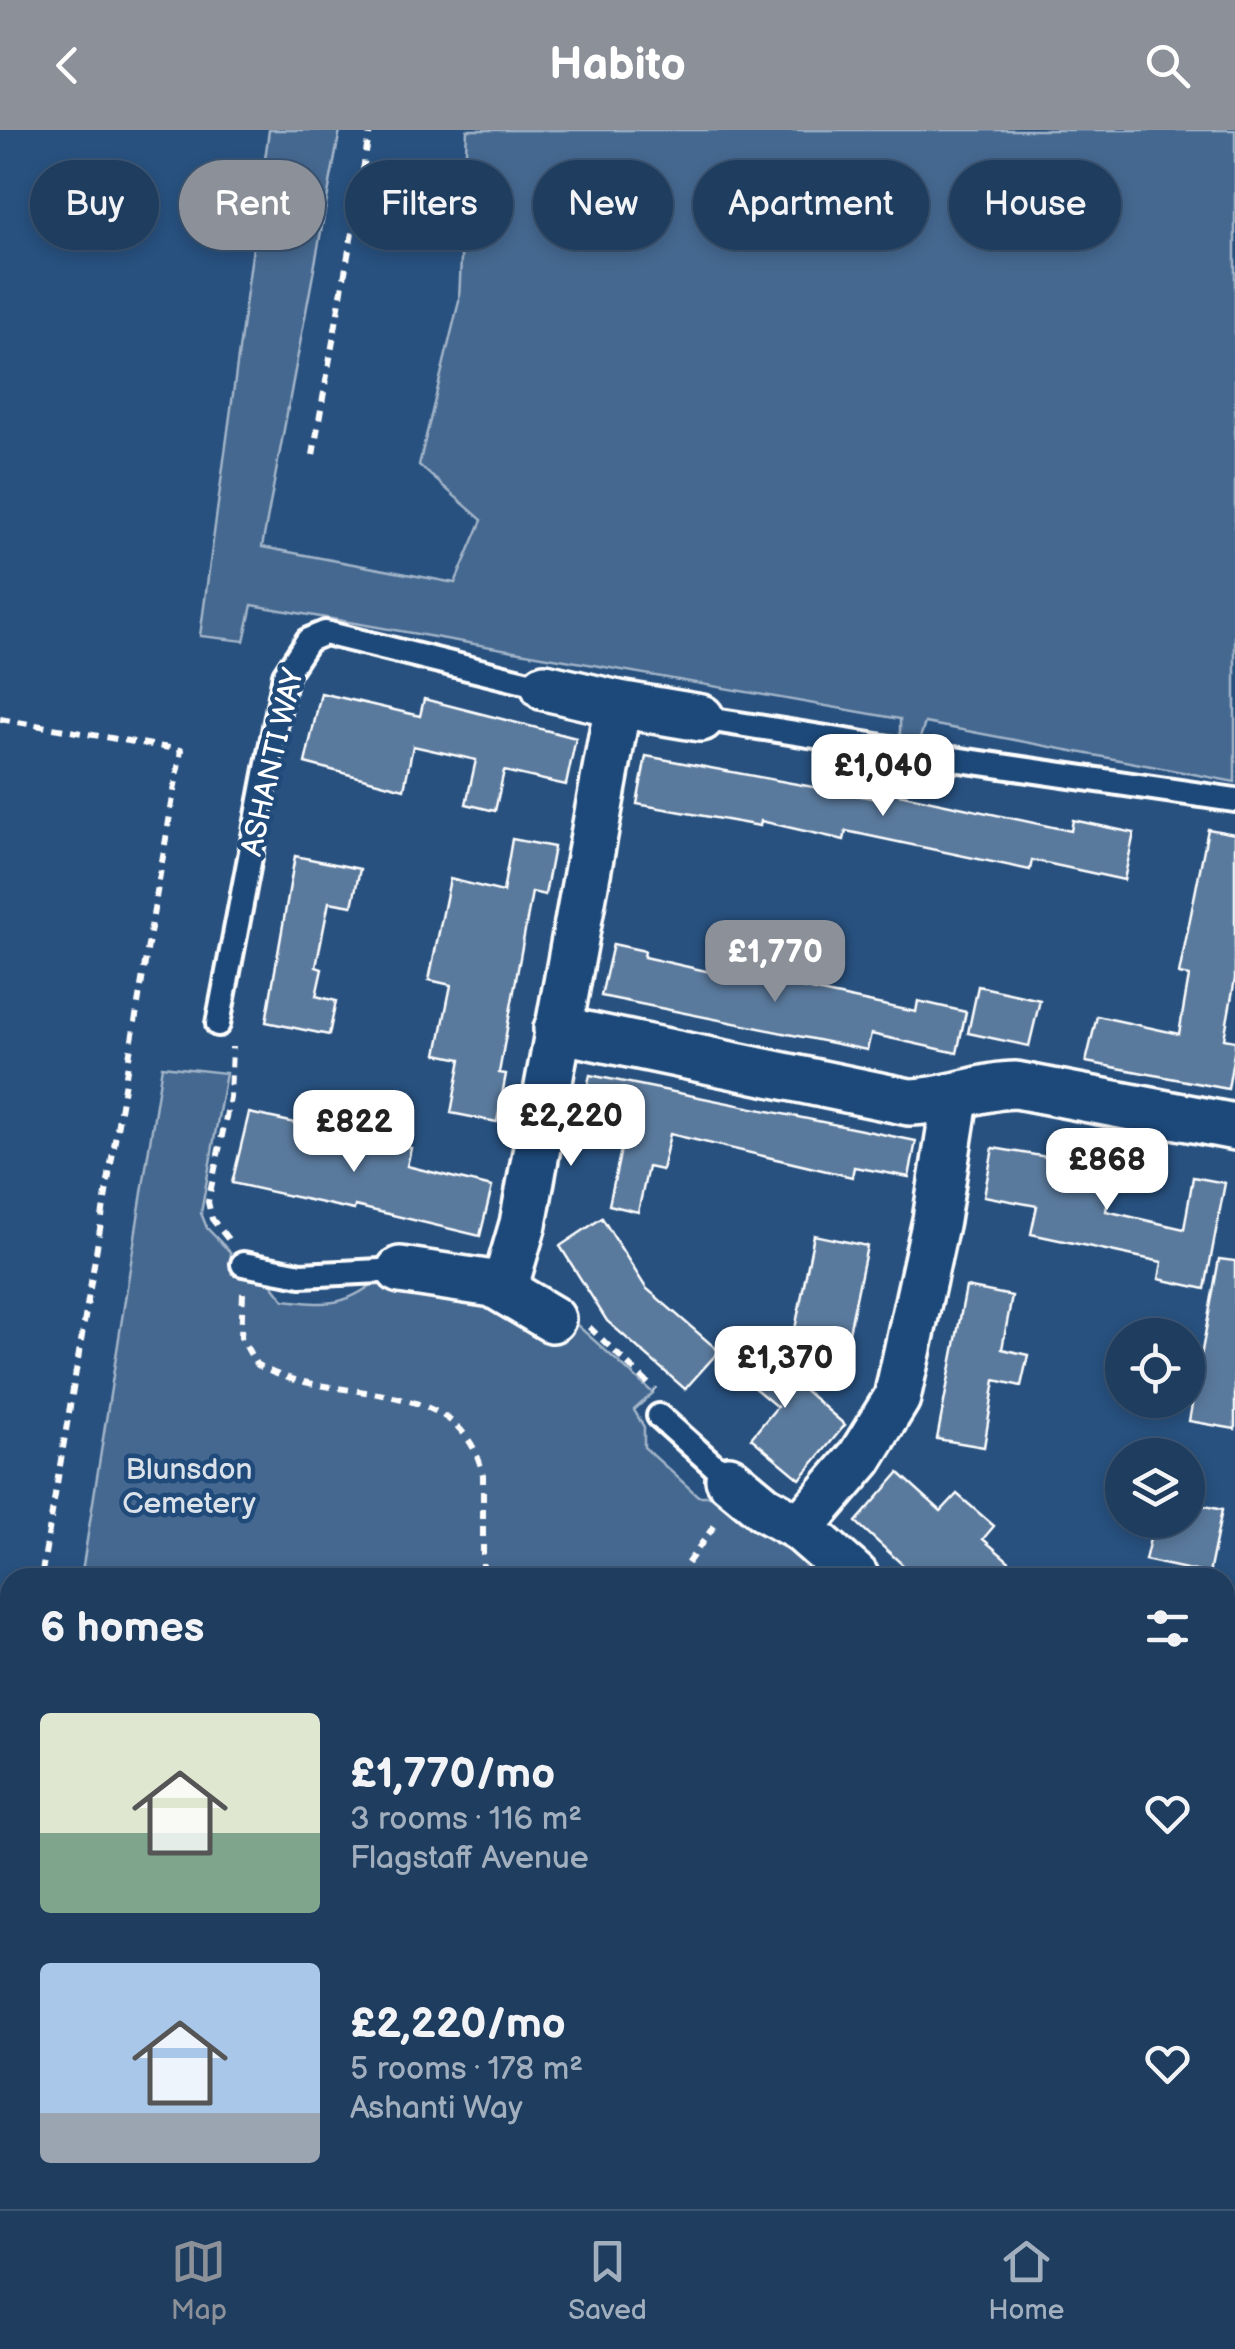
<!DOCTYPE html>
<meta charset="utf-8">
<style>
:root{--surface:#1e3d5f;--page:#264465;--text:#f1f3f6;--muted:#a1aebd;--line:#3c5674;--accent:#8c9099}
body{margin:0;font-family:"Balsamiq Sans",sans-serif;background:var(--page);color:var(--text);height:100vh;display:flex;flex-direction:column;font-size:38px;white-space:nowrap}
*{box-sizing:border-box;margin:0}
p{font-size:32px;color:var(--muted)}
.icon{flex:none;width:55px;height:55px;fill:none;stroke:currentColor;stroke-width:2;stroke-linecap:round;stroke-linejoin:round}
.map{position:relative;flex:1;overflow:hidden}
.details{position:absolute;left:0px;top:1438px;width:1235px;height:642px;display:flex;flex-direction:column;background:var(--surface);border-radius:30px 30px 0 0;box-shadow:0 5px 15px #0003,0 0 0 2px var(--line)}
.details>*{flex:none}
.guide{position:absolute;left:30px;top:30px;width:1175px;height:90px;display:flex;gap:20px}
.tools{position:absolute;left:1105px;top:1188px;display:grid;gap:20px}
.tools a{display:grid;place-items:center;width:100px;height:100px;border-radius:50%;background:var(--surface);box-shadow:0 5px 15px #0003,0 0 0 2px var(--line);font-size:50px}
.price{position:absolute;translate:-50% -85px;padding:0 22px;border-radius:20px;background:#fff;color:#222;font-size:32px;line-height:65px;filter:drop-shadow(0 2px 5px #0008)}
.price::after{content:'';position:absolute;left:50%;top:60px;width:30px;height:22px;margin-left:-15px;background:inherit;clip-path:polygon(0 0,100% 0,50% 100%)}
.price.selected{background:var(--accent);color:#fff}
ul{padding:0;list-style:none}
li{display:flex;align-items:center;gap:30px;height:250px;padding:0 40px}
li span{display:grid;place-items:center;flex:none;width:280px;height:200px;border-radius:10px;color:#555}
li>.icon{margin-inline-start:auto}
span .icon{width:120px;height:120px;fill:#fffc;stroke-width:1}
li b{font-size:42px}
h2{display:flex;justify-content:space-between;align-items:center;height:120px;padding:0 40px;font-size:42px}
.chip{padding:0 35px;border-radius:45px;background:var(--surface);box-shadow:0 5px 15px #0003,0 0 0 2px var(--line);font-size:35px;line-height:90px}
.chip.selected{background:var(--accent);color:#fff}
header{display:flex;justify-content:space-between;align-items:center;height:130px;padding:0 40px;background:var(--accent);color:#fff;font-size:45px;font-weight:700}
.tabs{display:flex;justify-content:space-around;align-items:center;height:140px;border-top:2px solid var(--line);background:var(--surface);font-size:28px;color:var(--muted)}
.tabs a{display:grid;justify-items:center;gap:5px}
.tabs .selected{color:var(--accent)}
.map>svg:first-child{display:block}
.green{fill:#446890;stroke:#a2b4c8;stroke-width:2.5}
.building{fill:#5a7a9d;stroke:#fff;stroke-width:2.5}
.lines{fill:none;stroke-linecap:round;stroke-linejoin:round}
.lane-casing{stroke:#fff;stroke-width:30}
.street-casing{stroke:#fff;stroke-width:52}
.path{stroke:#fff;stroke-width:6;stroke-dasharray:10 8;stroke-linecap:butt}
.lane{stroke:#1f4a7a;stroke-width:22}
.street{stroke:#1f4a7a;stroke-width:45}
.labels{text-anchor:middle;stroke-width:9;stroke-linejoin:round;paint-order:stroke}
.street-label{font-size:30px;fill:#fff;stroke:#1f4a7a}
.park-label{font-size:30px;fill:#dae1e9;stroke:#1f4a7a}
</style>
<header><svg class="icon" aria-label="back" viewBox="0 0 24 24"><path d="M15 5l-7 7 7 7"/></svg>Habito<svg class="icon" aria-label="search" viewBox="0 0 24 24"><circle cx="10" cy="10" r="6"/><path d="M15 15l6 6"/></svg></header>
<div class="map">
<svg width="1235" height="2079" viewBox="0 0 1235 2079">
<rect width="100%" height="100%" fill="#28517f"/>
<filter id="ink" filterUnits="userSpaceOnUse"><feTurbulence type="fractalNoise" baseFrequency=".01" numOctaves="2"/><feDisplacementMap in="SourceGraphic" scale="20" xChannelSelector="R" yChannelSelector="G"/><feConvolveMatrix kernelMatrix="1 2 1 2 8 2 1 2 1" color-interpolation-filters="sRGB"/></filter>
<g filter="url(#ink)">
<!-- green -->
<g class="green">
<path d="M269,0H340L262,417L455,453L482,390L419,335L459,171L467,0H1235V652L925,593L913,629L900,627V589L252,475L244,511L200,506Z"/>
<path d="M162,936L226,943L201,1083L207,1098L230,1122L235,1145L268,1149L284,1170C326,1175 344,1177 378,1150L480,1168L545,1211L567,1186L653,1263L634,1280L644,1297V1317L698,1366H721L831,1448H81Z"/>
<path d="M1235,1641V2079H1095L1064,2070H1225V1644Z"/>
<path d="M0,1996L10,2000V2070H190L213,2079H0Z"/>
<path d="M450,2070H748L744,2079H478Z"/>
</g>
<!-- building -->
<g class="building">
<path d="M321,563L420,586L424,569L576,608L566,655L504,641L495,681L466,674L476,630L413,616L404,659L305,633Z"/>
<path d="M646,626L883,670L885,661L1071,701L1073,690L1134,703L1124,750L1032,730L1030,740L846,701L844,710L761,691L760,696L637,674Z"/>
<path d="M1208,699L1235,704V849L1224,909L1235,911V918L1228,959L1086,932L1097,886L1179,904L1189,846L1179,844Z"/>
<path d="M512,709L554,717L545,765L532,762L499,943L506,944L497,992L451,983L461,929L437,924L451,855L429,850L450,749L503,762Z"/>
<path d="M295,726L360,739L352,776L329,772L316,837L322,839L316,866L336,871L329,905L266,892Z"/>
<path d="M613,814L645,821L644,827L777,857L778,853L916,882L918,871L966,882L957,923L871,904L867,920L601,866Z"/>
<path d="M978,856L1040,870L1029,916L968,903Z"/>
<path d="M590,945L916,1011L909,1047L854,1037L852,1047L670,1004L662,1040L648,1037L638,1082L609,1075L626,996L580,986Z"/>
<path d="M249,983L411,1018L407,1036L492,1057L480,1106L355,1076L354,1080L232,1053Z"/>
<path d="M993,1018L1114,1038L1106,1081L1184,1099L1193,1047L1225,1053L1205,1159L1159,1149L1162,1132L1031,1104L1037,1076L984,1066Z"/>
<path d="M602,1088L646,1158L719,1221L685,1259L607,1191L560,1116Z"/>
<path d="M814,1105L867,1116L847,1212L795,1199Z"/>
<path d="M1219,1129L1235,1131V1299L1189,1291Z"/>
<path d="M966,1157L1012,1166L1002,1219L1028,1225L1021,1256L995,1250L984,1317L937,1309Z"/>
<path d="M741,1205L845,1295L800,1349L751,1308L777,1277L721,1230Z"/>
<path d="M899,1343L941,1381L957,1364L994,1396L983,1409L1028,1448H917L856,1392Z"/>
<path d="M1188,1372L1222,1380L1209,1444L1145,1430L1154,1392L1178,1397L1179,1390H1188Z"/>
</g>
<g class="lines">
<defs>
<g id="lane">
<path d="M701,588L890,618"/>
<path d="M926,625L1235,670"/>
<path d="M218,894L285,545L308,510L325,503L545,557"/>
<path d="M243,1134L301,1145L400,1140"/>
<path d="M659,1286L729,1349"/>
</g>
<g id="street">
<path d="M618,574L701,588"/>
<path d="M557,899L909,972C948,972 981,955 1016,955L1235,997"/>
<path d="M400,1140L493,1154L552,1189"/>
<path d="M504,1159L523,1094L618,574L545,557"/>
<path d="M729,1349L764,1378L800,1398L855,1446"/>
<path d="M800,1398L860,1328L897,1268L936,1090L955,969"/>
<path d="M0,1955L10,1958"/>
<path d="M371,2070L401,2079"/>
</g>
</defs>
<!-- lane casing -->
<use href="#lane" class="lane-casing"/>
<!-- street casing -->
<use href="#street" class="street-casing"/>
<!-- path -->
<g class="path">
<path d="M313,325L370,0"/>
<path d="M0,589L181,620L41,1448"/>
<path d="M228,1109L212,1089L208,1072L230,968L232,917"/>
<path d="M243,1163L241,1207L256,1234C327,1278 460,1238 483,1345V1448"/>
<path d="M589,1197L655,1260"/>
<path d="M677,1448L717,1392"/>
<path d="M1225,1639L1235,1637"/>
<path d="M0,1659L10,1608"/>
<path d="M1225,1668L1235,1649"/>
<path d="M1225,1990L1235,1997"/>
</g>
<!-- lane -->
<use href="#lane" class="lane"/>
<!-- street -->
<use href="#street" class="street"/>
</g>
</g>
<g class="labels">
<!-- street labels -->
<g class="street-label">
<text transform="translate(272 632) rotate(-77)" y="10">ASHANTI WAY</text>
</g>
<!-- park labels -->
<g class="park-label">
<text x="189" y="1349">Blunsdon<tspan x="189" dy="34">Cemetery</tspan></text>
</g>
</g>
</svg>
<div class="tools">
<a><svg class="icon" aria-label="locate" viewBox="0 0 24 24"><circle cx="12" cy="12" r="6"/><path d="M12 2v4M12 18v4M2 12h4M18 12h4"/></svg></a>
<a><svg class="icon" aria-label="layers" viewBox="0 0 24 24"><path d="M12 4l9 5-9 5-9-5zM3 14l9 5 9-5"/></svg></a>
</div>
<b class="price" style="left:883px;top:689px">£1,040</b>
<b class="price selected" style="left:775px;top:875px">£1,770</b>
<b class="price" style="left:571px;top:1039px">£2,220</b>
<b class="price" style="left:354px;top:1045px">£822</b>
<b class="price" style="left:1107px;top:1083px">£868</b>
<b class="price" style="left:785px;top:1281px">£1,370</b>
<div class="guide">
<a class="chip">Buy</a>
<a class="chip selected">Rent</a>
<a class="chip">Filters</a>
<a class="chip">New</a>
<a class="chip">Apartment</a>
<a class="chip">House</a>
</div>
<section class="details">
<h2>6 homes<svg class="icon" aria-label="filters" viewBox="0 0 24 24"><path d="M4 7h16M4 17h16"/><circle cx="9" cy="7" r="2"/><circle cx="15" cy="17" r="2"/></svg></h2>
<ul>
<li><span style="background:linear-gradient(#dfe7d0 60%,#7fa58c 0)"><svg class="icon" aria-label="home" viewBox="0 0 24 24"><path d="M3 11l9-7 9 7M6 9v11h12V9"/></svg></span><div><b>£1,770/mo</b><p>3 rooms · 116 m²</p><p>Flagstaff Avenue</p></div><svg class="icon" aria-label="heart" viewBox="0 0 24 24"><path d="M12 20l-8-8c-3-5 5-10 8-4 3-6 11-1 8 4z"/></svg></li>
<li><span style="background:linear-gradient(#a9c7e8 75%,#9aa5b1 0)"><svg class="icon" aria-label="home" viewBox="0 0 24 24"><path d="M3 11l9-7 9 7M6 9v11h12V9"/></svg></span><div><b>£2,220/mo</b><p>5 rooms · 178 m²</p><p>Ashanti Way</p></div><svg class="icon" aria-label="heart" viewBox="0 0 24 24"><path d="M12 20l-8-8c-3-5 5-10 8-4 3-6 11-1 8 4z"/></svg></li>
</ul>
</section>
</div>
<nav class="tabs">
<a class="selected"><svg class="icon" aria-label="map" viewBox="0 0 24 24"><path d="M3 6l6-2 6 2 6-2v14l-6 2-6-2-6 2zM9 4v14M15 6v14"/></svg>Map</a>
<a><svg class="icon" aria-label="saved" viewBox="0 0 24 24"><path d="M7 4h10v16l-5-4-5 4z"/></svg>Saved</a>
<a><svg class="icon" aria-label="home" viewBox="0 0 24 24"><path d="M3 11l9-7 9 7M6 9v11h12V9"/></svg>Home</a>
</nav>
